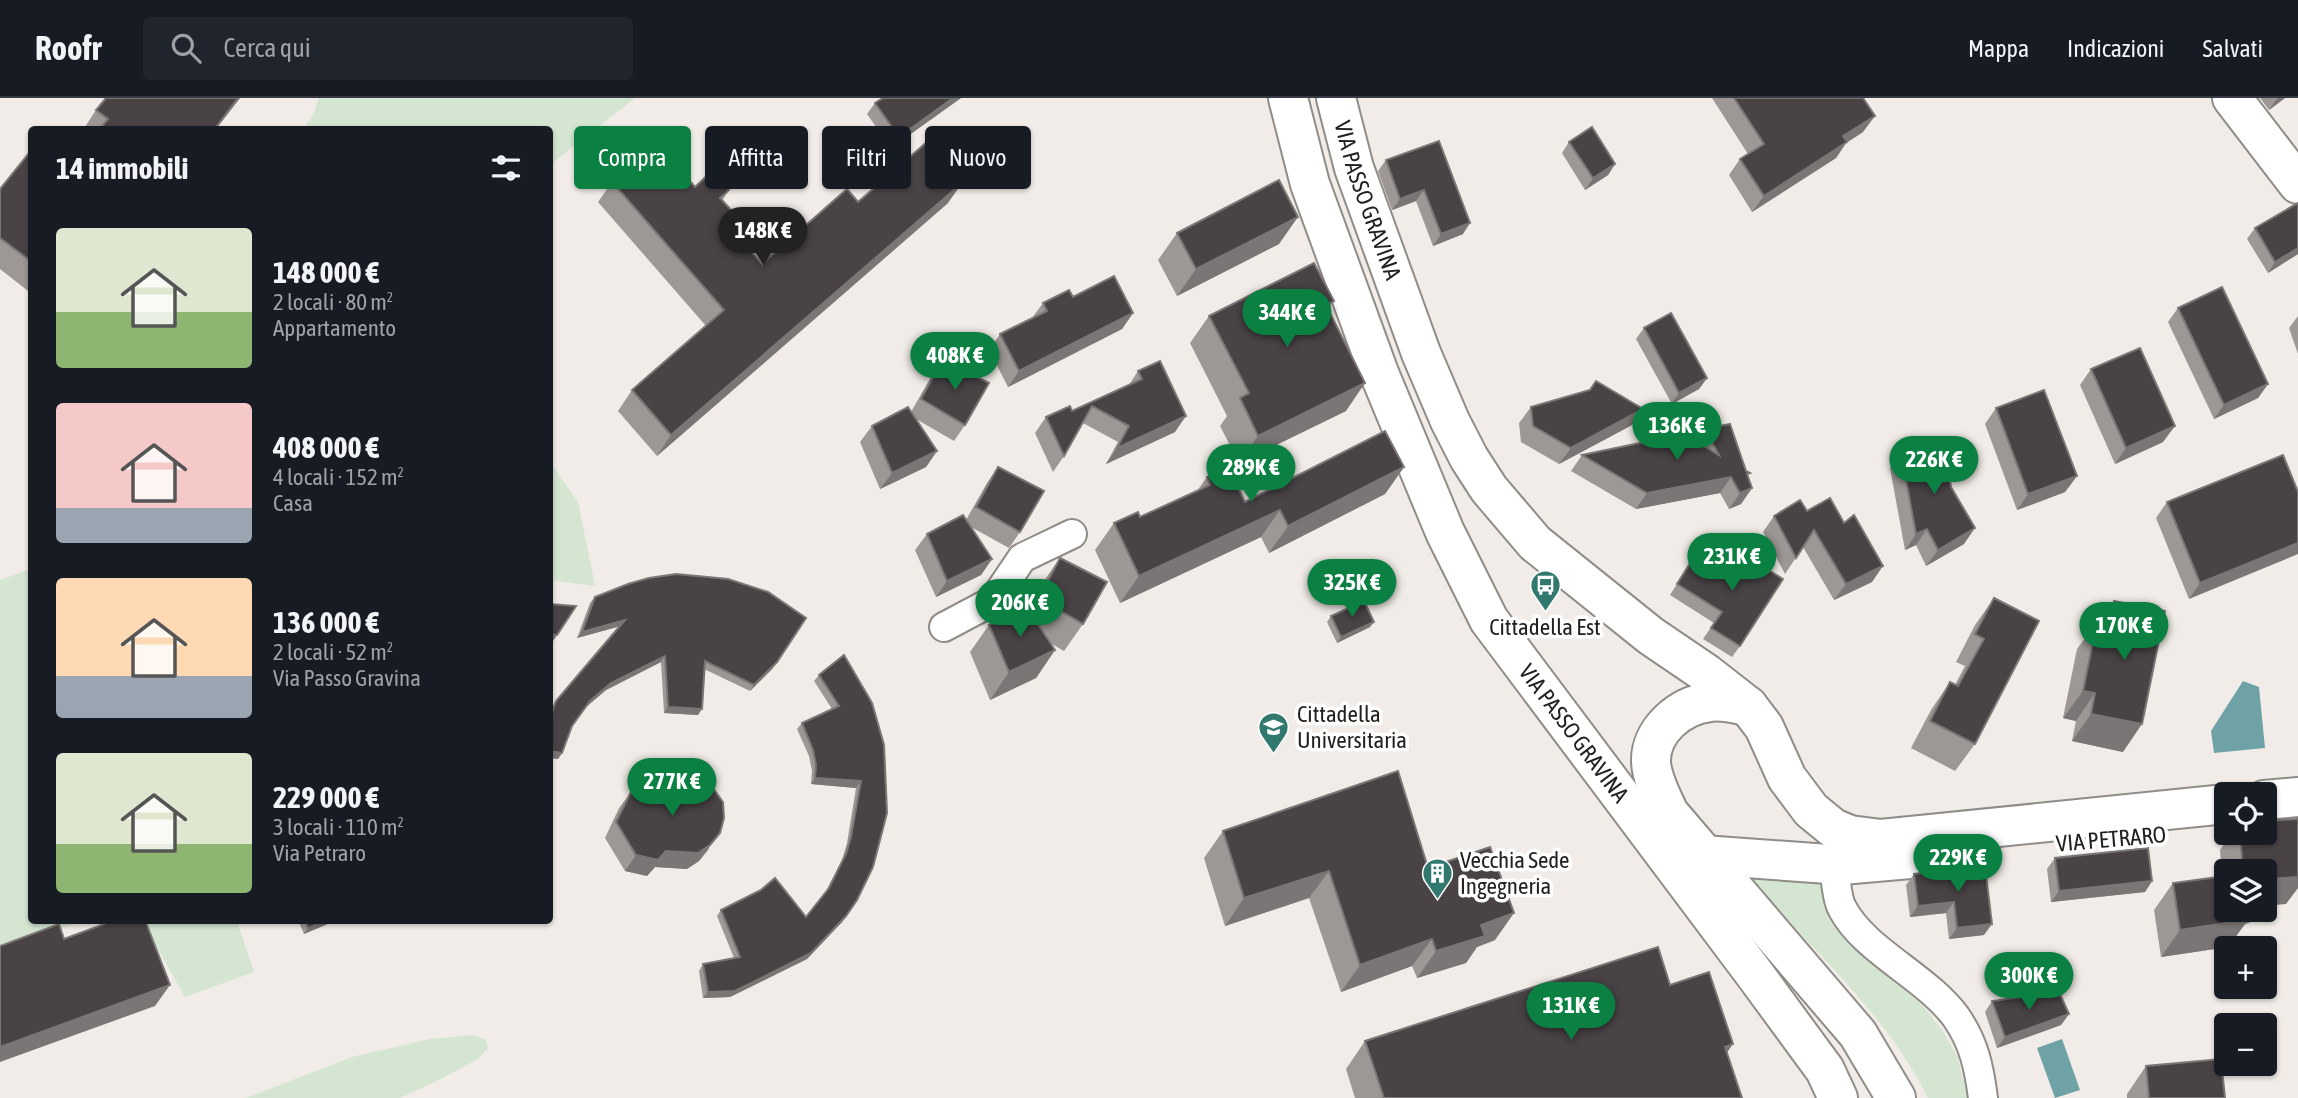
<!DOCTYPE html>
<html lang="it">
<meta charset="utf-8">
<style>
:root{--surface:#171b24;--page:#20242c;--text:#f1f3f6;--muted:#9ea1a6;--line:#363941;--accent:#0b8043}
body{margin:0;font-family:"Asap Condensed",sans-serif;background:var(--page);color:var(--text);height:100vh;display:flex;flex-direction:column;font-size:26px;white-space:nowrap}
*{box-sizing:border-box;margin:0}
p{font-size:23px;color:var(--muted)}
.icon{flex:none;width:38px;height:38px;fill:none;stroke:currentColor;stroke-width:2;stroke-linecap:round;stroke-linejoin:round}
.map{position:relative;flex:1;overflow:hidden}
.drawer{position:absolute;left:28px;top:28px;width:525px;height:798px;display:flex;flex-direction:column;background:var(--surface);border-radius:7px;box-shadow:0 2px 5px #0004}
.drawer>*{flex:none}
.banner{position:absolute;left:574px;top:28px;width:665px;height:63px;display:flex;gap:14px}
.tools{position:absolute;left:2214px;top:684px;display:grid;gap:14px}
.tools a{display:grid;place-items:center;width:63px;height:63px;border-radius:7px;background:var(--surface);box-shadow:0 2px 5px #0004;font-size:35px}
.price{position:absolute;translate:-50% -60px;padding:0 16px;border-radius:24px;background:var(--accent);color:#fff;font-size:23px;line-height:46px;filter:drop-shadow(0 2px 4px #0008)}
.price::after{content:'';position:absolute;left:50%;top:42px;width:21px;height:16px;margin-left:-10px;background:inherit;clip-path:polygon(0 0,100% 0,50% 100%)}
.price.current{background:#222;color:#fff}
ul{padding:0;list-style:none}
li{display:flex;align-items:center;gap:21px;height:175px;padding:0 28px}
li span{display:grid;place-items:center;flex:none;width:196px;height:140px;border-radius:7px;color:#555}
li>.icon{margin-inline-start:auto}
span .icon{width:84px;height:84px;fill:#fffc;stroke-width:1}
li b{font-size:30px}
h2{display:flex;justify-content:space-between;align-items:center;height:84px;padding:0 28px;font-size:30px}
.pill{padding:0 24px;border-radius:7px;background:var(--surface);box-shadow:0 2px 5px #0004;font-size:24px;line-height:63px}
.pill.current{background:var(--accent);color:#fff}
header{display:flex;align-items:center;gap:42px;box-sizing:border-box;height:98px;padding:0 35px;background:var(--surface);border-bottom:2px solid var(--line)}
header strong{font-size:33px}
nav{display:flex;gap:38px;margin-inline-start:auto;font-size:24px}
.search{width:490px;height:63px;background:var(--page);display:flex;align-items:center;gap:18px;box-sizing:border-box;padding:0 24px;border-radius:7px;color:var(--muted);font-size:26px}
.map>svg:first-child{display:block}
.green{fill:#d4e6d1}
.water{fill:#6ea2a7}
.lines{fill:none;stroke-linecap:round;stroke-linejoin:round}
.street-casing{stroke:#908c87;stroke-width:32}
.secondary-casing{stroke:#908c87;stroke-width:42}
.primary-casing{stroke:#908c87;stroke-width:42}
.street{stroke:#fff;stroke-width:28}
.secondary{stroke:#fff;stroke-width:38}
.primary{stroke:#fff;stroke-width:38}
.wall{fill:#9d9896}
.shaded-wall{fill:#7b7676}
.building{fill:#494346;stroke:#7b7676;stroke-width:2}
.labels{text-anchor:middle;stroke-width:7;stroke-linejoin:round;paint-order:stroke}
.street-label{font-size:23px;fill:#22211f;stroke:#fff}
.poi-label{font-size:23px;fill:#22211f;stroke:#fff;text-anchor:start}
</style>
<header>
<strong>Roofr</strong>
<div class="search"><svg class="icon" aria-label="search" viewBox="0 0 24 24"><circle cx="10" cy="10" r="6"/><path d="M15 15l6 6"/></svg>Cerca qui</div>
<nav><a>Mappa</a><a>Indicazioni</a><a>Salvati</a></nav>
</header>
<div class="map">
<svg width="2298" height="1000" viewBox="0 0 2298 1000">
<rect width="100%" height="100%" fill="#f1ece7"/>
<!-- green -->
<g class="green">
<path d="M319,0H635L550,67V32L303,31L313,17Z"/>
<path d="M550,364L578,404L595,488L550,482Z"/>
<path d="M31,471L32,822L83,823L0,849V482Z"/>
<path d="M1753,777L1820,780L1849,838L1922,907L1942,932L1957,958L1968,1000H1928C1888,919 1812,850 1751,783Z"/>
<path d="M142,823H237L254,874L185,899Z"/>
<path d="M474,937L486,942L488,950L478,961L439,982L400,1000H246L352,959L430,941Z"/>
</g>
<!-- water -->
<g class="water">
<path d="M2243,583L2259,589L2265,650L2214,655L2211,633Z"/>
<path d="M2062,941L2080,992L2055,1000L2037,950Z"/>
</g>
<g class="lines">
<defs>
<g id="street">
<path d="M944,529L993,503L1022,460L1072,436"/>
<path d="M1842,767L1835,778C1837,788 1837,801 1842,810C1864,853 1926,878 1956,919C1974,945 1979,969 1983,1000"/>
</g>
<path id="secondary" d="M2232,0L2298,86"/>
<g id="primary">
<path id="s1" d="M1288,0L1310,86L1379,275L1445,434L1489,522L1756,878L1825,972L1838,1000"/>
<path id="s2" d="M1336,0L1354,70L1421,255L1450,323L1469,360L1489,391L1535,445L1651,538L1707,576L1748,608L1764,629L1787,680L1811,712L1833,730L1850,737L1881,741L2226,706"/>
<path d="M1748,608C1735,606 1723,602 1710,604C1680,607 1650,633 1651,664C1652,682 1662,699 1669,715L1858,936L1896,1000"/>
<path d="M2264,702L2298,699"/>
<path d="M1703,757L1842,767L1910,761"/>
</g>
</defs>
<!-- street casing -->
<use href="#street" class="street-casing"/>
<!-- secondary casing -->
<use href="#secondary" class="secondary-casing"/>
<!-- primary casing -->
<use href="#primary" class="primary-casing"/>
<!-- street -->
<use href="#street" class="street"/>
<!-- secondary -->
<use href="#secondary" class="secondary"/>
<!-- primary -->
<use href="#primary" class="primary"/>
</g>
<!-- wall -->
<g class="wall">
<path d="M240,0L215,32H83L96,12Z"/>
<path d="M883,0H961L891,50L867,16L875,5Z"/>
<path d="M1712,0H1863V34L1846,45L1836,60L1752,114L1729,77L1740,61L1748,56Z"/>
<path d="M2260,0H2285L2269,12Z"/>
<path d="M1439,43L1463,136L1433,148L1416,103L1392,112L1378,73L1386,62Z"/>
<path d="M1569,44L1615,66L1608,77L1585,92L1562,55Z"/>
<path d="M32,57V196L0,171V91Z"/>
<path d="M612,84L695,89L729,92L722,103L732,113L725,124L762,166L858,104L948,105L657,358L618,313L632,292L706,228L598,104Z"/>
<path d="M2255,130L2298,156L2268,175L2247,141Z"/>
<path d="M1177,135L1279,146L1177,198L1158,162Z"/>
<path d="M1073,199L1133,215L1122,231L1008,289L989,252L1000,236L1032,220L1043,205Z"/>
<path d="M1334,203L1328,211L1346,313L1239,365L1220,328L1227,318L1190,245L1209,218Z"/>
<path d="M2178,210L2268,286L2258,300L2214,321L2168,224Z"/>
<path d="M2298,218V256L2289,230Z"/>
<path d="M1644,230L1707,280L1699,291L1672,306L1636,241Z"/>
<path d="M943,261L965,327L954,343L916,321L937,353L926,369L880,391L860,344L872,328L911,314L932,277Z"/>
<path d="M2091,271L2163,344L2115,366L2080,287Z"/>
<path d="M1138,273L1175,334L1106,366L1118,344L1083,325L1064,358L1053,374L1035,335L1046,319L1072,313L1129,287Z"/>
<path d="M1596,283L1632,327L1559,366L1521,344L1519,325L1531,309L1589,293Z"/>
<path d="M1996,310L2077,378L2065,394L2017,412L1985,326Z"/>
<path d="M1705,331L1748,378L1752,390L1741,406L1729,411L1720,395L1636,411L1571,373L1582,357L1696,343Z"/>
<path d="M1901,354L1951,389L1964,446L1926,468L1916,447L1905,452L1890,370Z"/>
<path d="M998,369L1020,434L1009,450L971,429L992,461L981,477L936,499L915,452L927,436L966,422L987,385Z"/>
<path d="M1404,369L1385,396L1269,455L1261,439L1120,505L1095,452L1114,425L1140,419L1197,393L1207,379L1245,404Z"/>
<path d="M2298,394L2189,501L2156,420L2167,404Z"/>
<path d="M1807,413L1872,484L1834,502L1803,449L1785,476L1763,434L1774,418Z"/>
<path d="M1696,456L1729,477L1740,548L1732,559L1703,541L1714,525L1670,497Z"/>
<path d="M1060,460L1083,526L1064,553L1050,545L1055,552L1036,580L990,602L970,554L989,527L1028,511L1041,487Z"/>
<path d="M595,499L773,570L750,593L704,571L698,617L664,615L661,564L606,592L586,609L572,628L562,655L558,661L550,660V616L552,609L620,528L577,540L590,505Z"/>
<path d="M1994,500L1975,646L1955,673L1911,650L1931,612L1950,584L1955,587L1965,568L1956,564L1975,527Z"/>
<path d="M2114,503L2123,654L2072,643L2076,623L2063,620L2077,551L2097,524H2099Z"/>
<path d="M1331,518L1370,529L1337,545L1327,524Z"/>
<path d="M819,577L872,605L842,824L807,861L730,899L703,900L699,873L703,866L734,860L717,818L721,812L806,819L825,795L842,762L847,745L856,690L811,686L812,673L809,658L797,631L802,625L832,611L814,583Z"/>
<path d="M631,694L652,696L709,751L699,763L687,771L655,769L647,778L625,773L605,740L619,710Z"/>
<path d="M1223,733L1428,770L1495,842L1477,849L1466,865L1417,880L1412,868L1341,894L1309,800L1225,828L1204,760Z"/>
<path d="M2232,735H2264L2286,806L2264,774H2226V812L2253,823L2245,826L2228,849L2161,859L2154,812L2173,785L2222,779L2220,752Z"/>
<path d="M2055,760L2152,783L2145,794L2051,804L2047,771Z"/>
<path d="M1985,768L1984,837L1949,841L1946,815L1910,819L1906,787L1914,776Z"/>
<path d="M298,822H337L304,836Z"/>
<path d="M1670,887L1727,955L1742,1000H1355L1346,971L1365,943Z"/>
<path d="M1992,903L2069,916L2061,927L1997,950L1985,914Z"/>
<path d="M2146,968L2225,1000H2127V996Z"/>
</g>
<!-- shaded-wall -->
<g class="shaded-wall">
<path d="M238,0H240L215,32H214Z"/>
<path d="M953,0H961L891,50L899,39Z"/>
<path d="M2279,0H2285L2269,12L2276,2Z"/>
<path d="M1875,18L1863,34L1846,45L1836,60L1752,114L1764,98L1843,38Z"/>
<path d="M1615,66L1608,77L1585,92L1593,80Z"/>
<path d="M962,85L948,105L657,358L671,337Z"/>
<path d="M1424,92L1416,103L1392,112L1400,101Z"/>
<path d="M1298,119L1279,146L1177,198L1196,171Z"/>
<path d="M1470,125L1463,136L1433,148L1441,136Z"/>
<path d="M2298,150V156L2268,175L2275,164Z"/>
<path d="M1133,215L1122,231L1008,289L1019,273Z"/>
<path d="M1707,280L1699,291L1672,306L1679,295Z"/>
<path d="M1365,285L1346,313L1239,365L1258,338Z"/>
<path d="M2268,286L2258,300L2214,321L2224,307Z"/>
<path d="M1643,311L1632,327L1559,366L1571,350Z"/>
<path d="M1186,318L1175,334L1106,366L1117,350Z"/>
<path d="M2175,328L2163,344L2115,366L2126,350Z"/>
<path d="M937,353L926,369L880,391L892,375Z"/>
<path d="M1404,369L1385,396L1269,455L1288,428Z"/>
<path d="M2077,378L2065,394L2017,412L2028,396Z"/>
<path d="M1731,379L1720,395L1636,411L1647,395Z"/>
<path d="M1752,390L1741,406L1729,411L1740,395Z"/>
<path d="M1280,412L1261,439L1120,505L1139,478Z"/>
<path d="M1975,430L1964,446L1926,468L1938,452Z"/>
<path d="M1927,431L1916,447L1905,452L1916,436Z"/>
<path d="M2298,445V456L2189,501L2200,485Z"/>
<path d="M992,461L981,477L936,499L947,483Z"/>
<path d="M1883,468L1872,484L1834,502L1846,486Z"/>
<path d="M625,522L621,528L577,540L582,534Z"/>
<path d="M1374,524L1370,529L1337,545L1341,539Z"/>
<path d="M550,537H557L553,543H550Z"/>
<path d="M1055,552L1036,580L990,602L1009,574Z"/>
<path d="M665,558L661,564L606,592L586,609L590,603L611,585Z"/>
<path d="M777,564L773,570L750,593L754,587Z"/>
<path d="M2083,593L2095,595L2076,623L2063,620Z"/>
<path d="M668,609L702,611L698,617L664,615Z"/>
<path d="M2091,616L2142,626L2123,654L2072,643Z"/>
<path d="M550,653L562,655L558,661L550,660Z"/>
<path d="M815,680L861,683L856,690L811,686Z"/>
<path d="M720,735L699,763L687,771L655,769L647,778L625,773L636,757L666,753Z"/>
<path d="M1329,773L1309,800L1225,828L1244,800Z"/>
<path d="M2298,779V790L2286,806L2264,808V790L2271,781Z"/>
<path d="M2152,783L2145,794L2051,804L2059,793Z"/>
<path d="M1954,804L1946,815L1910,819L1918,808Z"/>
<path d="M2239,812H2261L2253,823L2245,826L2228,849L2161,859L2180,832Z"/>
<path d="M1514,815L1495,842L1477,849L1466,865L1417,880L1436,853L1481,827Z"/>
<path d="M846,818L842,824L807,861L730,899L703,900L708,894Z"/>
<path d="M327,822H337L304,836L308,830Z"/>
<path d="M1992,826L1984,837L1949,841L1957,830Z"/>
<path d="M1432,841L1412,868L1341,894L1360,867Z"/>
<path d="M170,887L155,908L0,964V949Z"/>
<path d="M2069,916L2061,927L1997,950L2005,939Z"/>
<path d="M1733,946L1714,973L1725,949Z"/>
</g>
<!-- building -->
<g class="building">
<path d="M106,0H238L214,32H99L108,21L96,12Z"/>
<path d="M883,0H953L899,39L875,5Z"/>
<path d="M1734,0H1863L1875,18L1843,38L1847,44L1764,98L1740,61L1764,46Z"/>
<path d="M1592,29L1615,66L1593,80L1569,44Z"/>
<path d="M1439,43L1470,125L1441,136L1424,92L1400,101L1386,62Z"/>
<path d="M927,44L962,85L671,337L632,292L724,212L612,84L657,45L695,89L712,73L729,92L720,100L732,113L723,122L762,166L847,91L858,104Z"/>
<path d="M29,55L32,57V164L0,140V91Z"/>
<path d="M1279,82L1298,119L1196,171L1177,135Z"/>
<path d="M2298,105V150L2275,164L2255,130Z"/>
<path d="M1314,165L1334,203L1326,207L1365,285L1258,338L1240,300L1249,295L1209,218Z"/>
<path d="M1114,178L1133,215L1019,273L1000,236L1047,213L1043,205L1069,192L1073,199Z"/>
<path d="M2222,189L2268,286L2224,307L2178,210Z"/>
<path d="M1671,215L1707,280L1679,295L1644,230Z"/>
<path d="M2140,250L2175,328L2126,350L2091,271Z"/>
<path d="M943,261L989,285L965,327L921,301Z"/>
<path d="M1160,263L1186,318L1117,350L1129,328L1092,308L1064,358L1046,319L1070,308L1072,313L1142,281L1138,273Z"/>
<path d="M1596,283L1643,311L1571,350L1533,328L1531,309L1590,292Z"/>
<path d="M2044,292L2077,378L2028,396L1996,310Z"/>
<path d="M908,309L937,353L892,375L872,328Z"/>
<path d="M1730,326L1746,373L1750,375L1747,376L1752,390L1740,395L1731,379L1647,395L1582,357L1683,336L1719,357L1705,331Z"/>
<path d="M1385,333L1404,369L1288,428L1280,412L1139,478L1114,425L1138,414L1140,419L1210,387L1207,379L1228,369L1245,404Z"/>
<path d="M1943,344L1951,389L1975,430L1938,452L1927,431L1916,436L1901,354Z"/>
<path d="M2283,357L2298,394V445L2200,485L2167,404Z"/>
<path d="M998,369L1044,393L1020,434L976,409Z"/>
<path d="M1830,400L1844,425L1854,417L1883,468L1846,486L1814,432L1796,460L1774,418L1800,402L1807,413Z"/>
<path d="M963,417L992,461L947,483L927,436Z"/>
<path d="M1696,456L1729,478L1743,456L1783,481L1740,548L1711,530L1722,514L1677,486Z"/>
<path d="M1060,460L1107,484L1083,526L1039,500Z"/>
<path d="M676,476L728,481L768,494L806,520L777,564L754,587L705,563L702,611L668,609L665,558L611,585L590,603L572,628L562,655L550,653V621L556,603L625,522L582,534L595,499L628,486L649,480Z"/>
<path d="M1994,500L2039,523L1975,646L1930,623L1950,584L1958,588L1984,541L1975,536Z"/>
<path d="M1364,503L1374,524L1341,539L1331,518Z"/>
<path d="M2114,503L2165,513L2142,626L2091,616L2095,595L2083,593L2097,524L2110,526Z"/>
<path d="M550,506L576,508L557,537H550Z"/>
<path d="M1026,508L1055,552L1009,574L989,527Z"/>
<path d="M844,557L872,605L884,647L887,715L873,769L857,802L846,818L811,855L735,893L708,894L703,866L740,859L721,812L761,792L775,780L806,819L829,790L846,756L851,739L861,683L815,680L816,667L813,652L802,625L839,608L819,577Z"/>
<path d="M1398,673L1428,770L1490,749L1514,815L1481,827L1485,838L1436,853L1432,841L1360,867L1329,773L1244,800L1223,733Z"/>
<path d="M672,679H687L704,684L715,693L723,704L724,720L720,735L710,747L698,755L666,753L658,762L636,757L616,724L631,694L652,696L659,686Z"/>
<path d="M2298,721V779L2271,781L2273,796L2264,798V774H2243L2240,735H2264V723Z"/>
<path d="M2148,750L2152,783L2059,793L2055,760Z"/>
<path d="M1985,768L1992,826L1957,830L1954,804L1918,808L1914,776Z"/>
<path d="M2226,778V812H2246L2247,822L2180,832L2173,785Z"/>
<path d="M115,822H145L170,887L0,949V848L59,826L64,841Z"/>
<path d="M305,822H327L308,830Z"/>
<path d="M1658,849L1670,887L1709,874L1733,946L1725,949L1742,1000H1384L1365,943Z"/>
<path d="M2059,894L2069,916L2005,939L1992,903Z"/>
<path d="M2221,961L2225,1000H2149L2146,968Z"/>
</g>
<!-- icons -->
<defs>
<symbol id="bus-pin" viewBox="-11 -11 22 30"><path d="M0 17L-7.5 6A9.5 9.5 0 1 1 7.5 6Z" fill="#31786f" stroke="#fff"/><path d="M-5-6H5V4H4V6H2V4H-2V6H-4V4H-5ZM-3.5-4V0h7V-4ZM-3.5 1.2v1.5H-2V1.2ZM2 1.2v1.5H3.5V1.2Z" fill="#fff"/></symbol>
<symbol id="university-pin" viewBox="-11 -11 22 30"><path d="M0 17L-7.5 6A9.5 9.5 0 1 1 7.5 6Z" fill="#31786f" stroke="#fff"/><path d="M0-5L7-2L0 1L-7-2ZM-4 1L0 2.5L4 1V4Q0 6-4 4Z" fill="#fff"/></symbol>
<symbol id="building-pin" viewBox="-11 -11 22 30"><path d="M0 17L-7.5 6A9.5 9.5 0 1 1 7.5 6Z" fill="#31786f" stroke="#fff"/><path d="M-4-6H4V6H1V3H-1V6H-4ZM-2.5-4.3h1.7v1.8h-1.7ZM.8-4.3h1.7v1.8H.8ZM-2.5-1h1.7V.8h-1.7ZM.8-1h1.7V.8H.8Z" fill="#fff"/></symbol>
</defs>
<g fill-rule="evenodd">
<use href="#bus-pin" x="1528" y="470" width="35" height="47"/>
<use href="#university-pin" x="1256" y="612" width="35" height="47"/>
<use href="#building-pin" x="1420" y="758" width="35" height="47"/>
</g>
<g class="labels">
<!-- street labels -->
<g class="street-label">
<text dy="8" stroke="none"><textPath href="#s2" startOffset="107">VIA PASSO GRAVINA</textPath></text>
<text dy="8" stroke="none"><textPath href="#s1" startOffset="702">VIA PASSO GRAVINA</textPath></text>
<text transform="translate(2111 741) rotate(-5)" y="8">VIA PETRARO</text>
</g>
<!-- poi labels -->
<g class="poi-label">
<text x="1545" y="537" text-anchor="middle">Cittadella Est</text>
<text x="1297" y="624">Cittadella<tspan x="1297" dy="26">Universitaria</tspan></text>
<text x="1460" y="770">Vecchia Sede<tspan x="1460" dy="26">Ingegneria</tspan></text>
</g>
</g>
</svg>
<div class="tools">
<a><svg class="icon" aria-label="locate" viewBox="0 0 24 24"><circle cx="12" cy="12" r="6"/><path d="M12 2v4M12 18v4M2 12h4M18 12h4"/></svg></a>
<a><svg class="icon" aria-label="layers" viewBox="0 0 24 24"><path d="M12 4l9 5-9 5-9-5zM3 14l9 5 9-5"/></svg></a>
<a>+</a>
<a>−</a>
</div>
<b class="price current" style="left:763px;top:169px">148K €</b>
<b class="price" style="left:1287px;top:251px">344K €</b>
<b class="price" style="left:955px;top:294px">408K €</b>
<b class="price" style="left:1677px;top:364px">136K €</b>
<b class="price" style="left:1934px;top:398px">226K €</b>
<b class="price" style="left:1251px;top:406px">289K €</b>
<b class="price" style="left:1732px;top:495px">231K €</b>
<b class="price" style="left:1352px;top:521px">325K €</b>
<b class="price" style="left:1020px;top:541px">206K €</b>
<b class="price" style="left:2124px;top:564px">170K €</b>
<b class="price" style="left:672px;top:720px">277K €</b>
<b class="price" style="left:1958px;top:796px">229K €</b>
<b class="price" style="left:2029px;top:914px">300K €</b>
<b class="price" style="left:1571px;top:944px">131K €</b>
<div class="banner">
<a class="pill current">Compra</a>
<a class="pill">Affitta</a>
<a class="pill">Filtri</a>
<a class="pill">Nuovo</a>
</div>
<section class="drawer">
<h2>14 immobili<svg class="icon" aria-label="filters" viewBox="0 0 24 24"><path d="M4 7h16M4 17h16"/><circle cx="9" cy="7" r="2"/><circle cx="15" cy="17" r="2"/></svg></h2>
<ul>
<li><span style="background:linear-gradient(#dfe7d0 60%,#8fb573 0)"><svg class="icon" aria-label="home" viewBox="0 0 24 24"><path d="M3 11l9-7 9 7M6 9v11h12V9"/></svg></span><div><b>148 000 €</b><p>2 locali · 80 m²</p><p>Appartamento</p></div></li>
<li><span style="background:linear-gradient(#f6c9c9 75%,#9aa5b1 0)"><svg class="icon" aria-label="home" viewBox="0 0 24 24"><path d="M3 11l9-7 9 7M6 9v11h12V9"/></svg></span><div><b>408 000 €</b><p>4 locali · 152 m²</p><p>Casa</p></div></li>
<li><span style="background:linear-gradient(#ffd9b3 70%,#9aa5b1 0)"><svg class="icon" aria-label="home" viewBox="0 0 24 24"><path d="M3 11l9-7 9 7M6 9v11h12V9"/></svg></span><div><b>136 000 €</b><p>2 locali · 52 m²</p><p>Via Passo Gravina</p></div></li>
<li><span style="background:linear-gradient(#dfe7d0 65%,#8fb573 0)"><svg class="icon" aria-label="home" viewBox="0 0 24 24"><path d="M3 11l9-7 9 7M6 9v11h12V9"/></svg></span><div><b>229 000 €</b><p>3 locali · 110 m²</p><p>Via Petraro</p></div></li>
</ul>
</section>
</div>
